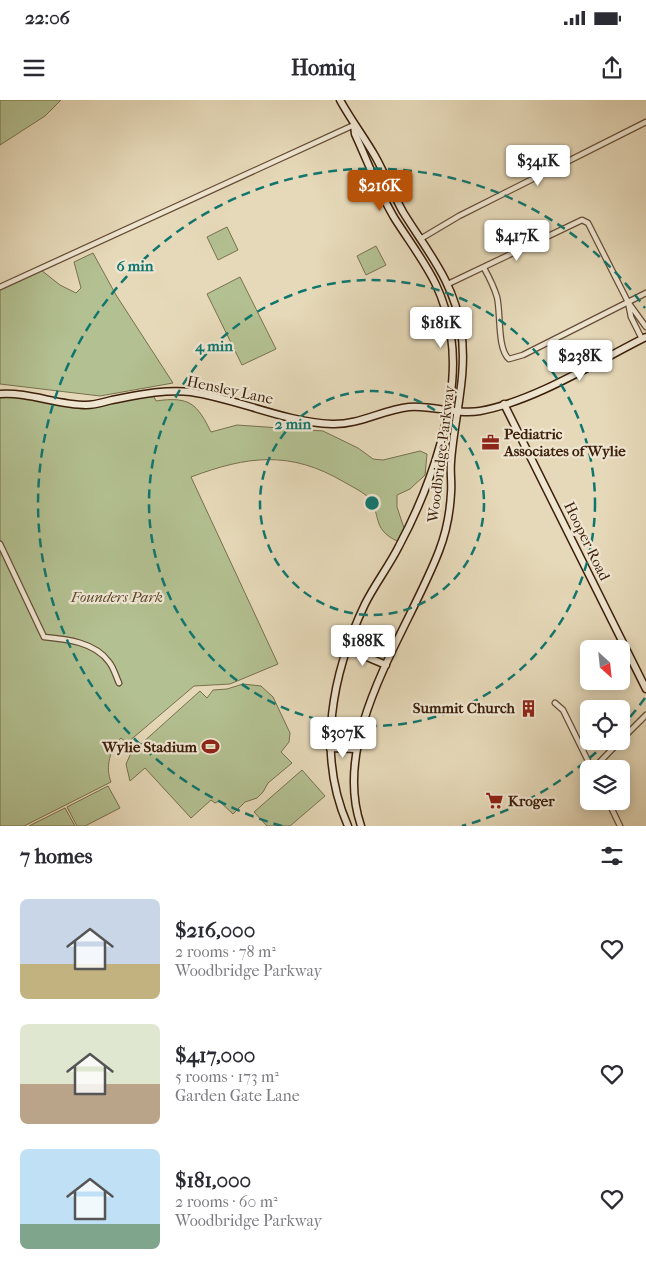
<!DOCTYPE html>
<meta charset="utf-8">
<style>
:root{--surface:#fff;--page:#f2f2f3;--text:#2b2b33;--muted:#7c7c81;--accent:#b45309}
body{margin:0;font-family:"IM FELL French Canon",serif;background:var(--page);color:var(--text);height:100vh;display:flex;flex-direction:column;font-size:19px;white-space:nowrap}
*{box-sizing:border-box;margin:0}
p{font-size:16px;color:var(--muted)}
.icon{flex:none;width:28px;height:28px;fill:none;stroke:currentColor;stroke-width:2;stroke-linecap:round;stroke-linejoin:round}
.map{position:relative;height:726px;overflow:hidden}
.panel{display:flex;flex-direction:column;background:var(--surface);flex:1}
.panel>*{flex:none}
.needle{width:32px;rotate:153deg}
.buttons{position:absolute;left:580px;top:540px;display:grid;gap:10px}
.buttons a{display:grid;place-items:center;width:50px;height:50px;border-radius:8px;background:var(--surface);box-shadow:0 2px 12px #0003;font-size:25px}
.price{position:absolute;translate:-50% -42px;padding:0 11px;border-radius:5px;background:#fff;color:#222;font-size:16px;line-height:32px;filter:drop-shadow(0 1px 2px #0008)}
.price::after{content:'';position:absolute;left:50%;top:30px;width:15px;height:11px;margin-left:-8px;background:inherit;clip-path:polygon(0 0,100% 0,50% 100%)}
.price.selected{background:var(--accent);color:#fff}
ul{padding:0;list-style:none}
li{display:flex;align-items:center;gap:15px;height:125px;padding:0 20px}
li span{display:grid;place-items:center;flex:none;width:140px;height:100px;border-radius:8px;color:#555}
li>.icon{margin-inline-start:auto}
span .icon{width:60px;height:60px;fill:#fffc;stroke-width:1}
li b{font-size:21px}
h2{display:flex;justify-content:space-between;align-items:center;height:60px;padding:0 20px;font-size:21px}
.status{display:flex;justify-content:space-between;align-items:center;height:35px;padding:0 25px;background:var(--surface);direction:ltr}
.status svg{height:14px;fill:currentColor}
header{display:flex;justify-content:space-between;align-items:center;height:65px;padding:0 20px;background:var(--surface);font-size:22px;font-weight:700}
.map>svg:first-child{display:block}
.green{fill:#b3c091;stroke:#78704e}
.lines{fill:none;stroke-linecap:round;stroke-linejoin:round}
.street-casing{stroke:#664e36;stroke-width:7}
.secondary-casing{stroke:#3c1f0a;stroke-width:9}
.street{stroke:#efe6d2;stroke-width:4.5}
.secondary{stroke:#efe6d2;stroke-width:6}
.ring{fill:none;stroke:#0f766e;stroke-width:2.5;stroke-dasharray:9 6}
.labels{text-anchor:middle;stroke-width:4.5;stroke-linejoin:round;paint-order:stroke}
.street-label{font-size:15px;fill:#3c1f0a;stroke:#efe6d2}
.poi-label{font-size:15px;font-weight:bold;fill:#3c1f0a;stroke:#efe6d2;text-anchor:start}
.park-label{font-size:15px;font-style:italic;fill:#5a472c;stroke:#efe6d2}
.centre{fill:#0f766e;stroke:#efe6d2;stroke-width:2.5}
.ring-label{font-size:15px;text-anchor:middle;font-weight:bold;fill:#0f766e;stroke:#efe6d2;stroke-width:4.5;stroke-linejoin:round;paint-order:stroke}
</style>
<div class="status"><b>22:06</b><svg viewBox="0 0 49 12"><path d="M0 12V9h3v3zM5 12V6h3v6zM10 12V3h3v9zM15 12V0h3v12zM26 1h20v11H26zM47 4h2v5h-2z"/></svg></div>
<header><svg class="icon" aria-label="menu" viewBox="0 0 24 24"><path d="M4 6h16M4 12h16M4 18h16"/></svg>Homiq<svg class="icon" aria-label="share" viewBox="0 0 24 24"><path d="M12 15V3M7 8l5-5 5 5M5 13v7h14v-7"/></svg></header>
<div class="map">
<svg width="646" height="726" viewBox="0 0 646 726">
<rect width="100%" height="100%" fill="#e6d9b9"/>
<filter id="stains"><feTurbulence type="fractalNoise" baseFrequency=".004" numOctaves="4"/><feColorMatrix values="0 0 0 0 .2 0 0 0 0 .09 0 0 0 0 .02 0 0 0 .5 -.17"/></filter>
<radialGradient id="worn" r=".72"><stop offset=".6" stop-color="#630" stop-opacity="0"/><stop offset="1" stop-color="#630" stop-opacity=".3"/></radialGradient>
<!-- green -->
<g class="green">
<path d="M0,0H61L45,16L0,45Z"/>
<path d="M227,127L238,150L218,160L207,137Z"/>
<path d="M376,146L386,165L366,175L357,156Z"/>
<path d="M93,153L116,195L173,283L100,296L0,284V188L41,170L60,185L76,193L81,188L74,162Z"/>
<path d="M240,177L276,249L242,265L207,194Z"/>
<path d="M152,293L156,301C190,296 197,304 211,332L237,325L323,331L358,348L373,359L383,360L420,351L427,354L425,375L410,389L397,395V407L404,428L397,441C370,428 383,414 367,396C361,391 351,386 344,382C290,350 247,356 191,377L278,564L230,584L194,586L127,643L121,638C110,649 105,667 111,682L24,726H0V295L80,304Z"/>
<path d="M243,584L261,586L273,597L290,633L289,642L281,652L292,663L268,683L263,692L257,698L245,702L233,714L219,701L215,703L211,700L191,718L145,668L130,681L126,664L131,653L200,591L207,598L213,590L227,589Z"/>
<path d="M302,670L325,696L290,726H267L254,712Z"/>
<path d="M108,686L120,708L85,726H77L67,707Z"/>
<path d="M65,708L75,726H29Z"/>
</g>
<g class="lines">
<defs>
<g id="street">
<path d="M422,138L459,116L646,22"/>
<path d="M484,168C489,177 494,187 497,197C501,213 497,249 509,259L523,255L646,193"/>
<path d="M448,184L582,120L588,123L628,202"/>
<path d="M0,187L354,25"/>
<path d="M642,239L631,217L628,202L646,227"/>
<path d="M0,444L44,537C66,539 95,542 109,562C114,568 116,577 119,583"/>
<path d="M555,603L563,610L592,669"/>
<path d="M621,640L646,615"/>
<path d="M593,669L620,641"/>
<path d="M608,701L620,726"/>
</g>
<g id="secondary">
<path d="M340,0C351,20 364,37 375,56C385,74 393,94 403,112C427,151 455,183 461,230C468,275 454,318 451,362C450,373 452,383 451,393C450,413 446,433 439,451C408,532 330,636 361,726"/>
<path d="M0,294C29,292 57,305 86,305C95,305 104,302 112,300C138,295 165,289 191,292C238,299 284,322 332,324C359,325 382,310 409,307C433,305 456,315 480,311C535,301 596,262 646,237"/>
<path d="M504,304L646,589"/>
<path d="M348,549L386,565"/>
<path d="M330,648L356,649"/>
<path d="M348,726C316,654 332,573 365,504C375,484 389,466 399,446C430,388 461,302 451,236C444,185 422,161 395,119C379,93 368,62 355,34L354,25"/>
</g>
</defs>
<!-- street casing -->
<use href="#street" class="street-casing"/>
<!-- secondary casing -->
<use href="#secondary" class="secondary-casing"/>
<!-- street -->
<use href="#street" class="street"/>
<!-- secondary -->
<use href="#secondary" class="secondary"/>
</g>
<!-- distance rings -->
<g class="ring">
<circle cx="372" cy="403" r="112"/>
<circle cx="372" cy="403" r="223"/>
<path d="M645 598A335 335 0 0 1 623 625M607 642A335 335 0 0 1 462 726M282 726A335 335 0 1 1 645 208"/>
</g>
<!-- icons -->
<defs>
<symbol id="office-bare" viewBox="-9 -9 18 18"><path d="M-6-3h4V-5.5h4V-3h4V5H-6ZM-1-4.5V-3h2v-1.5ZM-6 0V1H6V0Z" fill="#8f2418" stroke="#efe6d2" stroke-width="2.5" paint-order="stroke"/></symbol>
<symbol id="building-bare" viewBox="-9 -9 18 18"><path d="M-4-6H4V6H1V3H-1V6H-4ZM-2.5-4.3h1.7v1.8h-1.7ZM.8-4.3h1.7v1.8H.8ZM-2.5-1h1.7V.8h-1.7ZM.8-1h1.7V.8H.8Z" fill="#8f2418" stroke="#efe6d2" stroke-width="2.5" paint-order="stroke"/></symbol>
<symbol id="stadium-bare" viewBox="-9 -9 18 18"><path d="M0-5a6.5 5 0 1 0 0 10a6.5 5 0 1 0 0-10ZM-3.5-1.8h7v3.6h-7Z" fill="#8f2418" stroke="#efe6d2" stroke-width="2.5" paint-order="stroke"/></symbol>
<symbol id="supermarket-bare" viewBox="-9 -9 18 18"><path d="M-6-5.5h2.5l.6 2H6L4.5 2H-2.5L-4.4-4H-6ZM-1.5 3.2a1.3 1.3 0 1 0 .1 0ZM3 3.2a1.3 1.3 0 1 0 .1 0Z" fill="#8f2418" stroke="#efe6d2" stroke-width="2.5" paint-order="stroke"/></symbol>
</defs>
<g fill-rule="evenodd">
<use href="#office-bare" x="478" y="330" width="25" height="25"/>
<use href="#building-bare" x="516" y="596" width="25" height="25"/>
<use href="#stadium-bare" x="198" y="634" width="25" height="25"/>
<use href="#supermarket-bare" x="482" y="688" width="25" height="25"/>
</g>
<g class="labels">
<!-- street labels -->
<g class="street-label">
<text transform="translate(230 290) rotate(12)" y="5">Hensley Lane</text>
<text transform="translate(441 354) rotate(-83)" y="5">Woodbridge Parkway</text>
<text transform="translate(587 441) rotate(64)" y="5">Hooper Road</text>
</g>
<!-- poi labels -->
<g class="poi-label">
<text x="504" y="339">Pediatric<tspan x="504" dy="17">Associates of Wylie</tspan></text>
<text x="515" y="613" text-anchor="end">Summit Church</text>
<text x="197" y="652" text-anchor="end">Wylie Stadium</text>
<text x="508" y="706">Kroger</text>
</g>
<!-- park labels -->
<g class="park-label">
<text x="117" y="502">Founders Park</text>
</g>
</g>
<circle cx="372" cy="403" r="8" class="centre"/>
<g class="ring-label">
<text x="135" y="171">6 min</text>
<text x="214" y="251">4 min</text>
<text x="293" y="329">2 min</text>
</g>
<rect width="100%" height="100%" filter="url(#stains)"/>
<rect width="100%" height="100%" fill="url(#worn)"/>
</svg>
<div class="buttons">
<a><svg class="needle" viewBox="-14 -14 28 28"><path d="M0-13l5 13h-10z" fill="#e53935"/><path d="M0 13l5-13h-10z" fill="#7c7c81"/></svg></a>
<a><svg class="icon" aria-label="locate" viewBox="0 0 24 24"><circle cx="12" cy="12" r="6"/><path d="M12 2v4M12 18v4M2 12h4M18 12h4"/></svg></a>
<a><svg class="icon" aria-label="layers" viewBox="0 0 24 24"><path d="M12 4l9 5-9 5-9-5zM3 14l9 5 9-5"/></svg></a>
</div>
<b class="price" style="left:538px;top:87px">$341K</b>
<b class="price selected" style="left:380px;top:112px">$216K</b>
<b class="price" style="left:517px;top:162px">$417K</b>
<b class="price" style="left:441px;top:249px">$181K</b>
<b class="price" style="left:580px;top:282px">$238K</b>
<b class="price" style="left:363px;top:567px">$188K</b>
<b class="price" style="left:343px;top:659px">$307K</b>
</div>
<section class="panel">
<h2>7 homes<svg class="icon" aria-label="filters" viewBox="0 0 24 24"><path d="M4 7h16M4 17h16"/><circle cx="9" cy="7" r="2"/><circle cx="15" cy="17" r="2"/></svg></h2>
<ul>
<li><span style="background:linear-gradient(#c9d6e8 65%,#c2b280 0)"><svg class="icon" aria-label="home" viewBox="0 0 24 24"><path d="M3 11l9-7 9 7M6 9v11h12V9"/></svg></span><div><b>$216,000</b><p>2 rooms · 78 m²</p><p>Woodbridge Parkway</p></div><svg class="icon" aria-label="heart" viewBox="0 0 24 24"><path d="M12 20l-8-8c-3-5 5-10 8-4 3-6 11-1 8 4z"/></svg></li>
<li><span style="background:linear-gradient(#dfe7d0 60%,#b9a48a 0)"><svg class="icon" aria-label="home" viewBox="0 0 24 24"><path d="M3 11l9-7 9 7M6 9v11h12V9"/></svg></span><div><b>$417,000</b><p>5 rooms · 173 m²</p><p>Garden Gate Lane</p></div><svg class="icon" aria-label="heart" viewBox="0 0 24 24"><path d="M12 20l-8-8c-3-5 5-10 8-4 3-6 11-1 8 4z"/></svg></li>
<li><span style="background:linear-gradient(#bfe0f5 75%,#7fa58c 0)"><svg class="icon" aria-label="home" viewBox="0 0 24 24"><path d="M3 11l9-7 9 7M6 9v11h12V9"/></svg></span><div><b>$181,000</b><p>2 rooms · 60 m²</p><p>Woodbridge Parkway</p></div><svg class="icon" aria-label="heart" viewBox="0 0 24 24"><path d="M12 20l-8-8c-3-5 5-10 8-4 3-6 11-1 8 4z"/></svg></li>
</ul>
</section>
